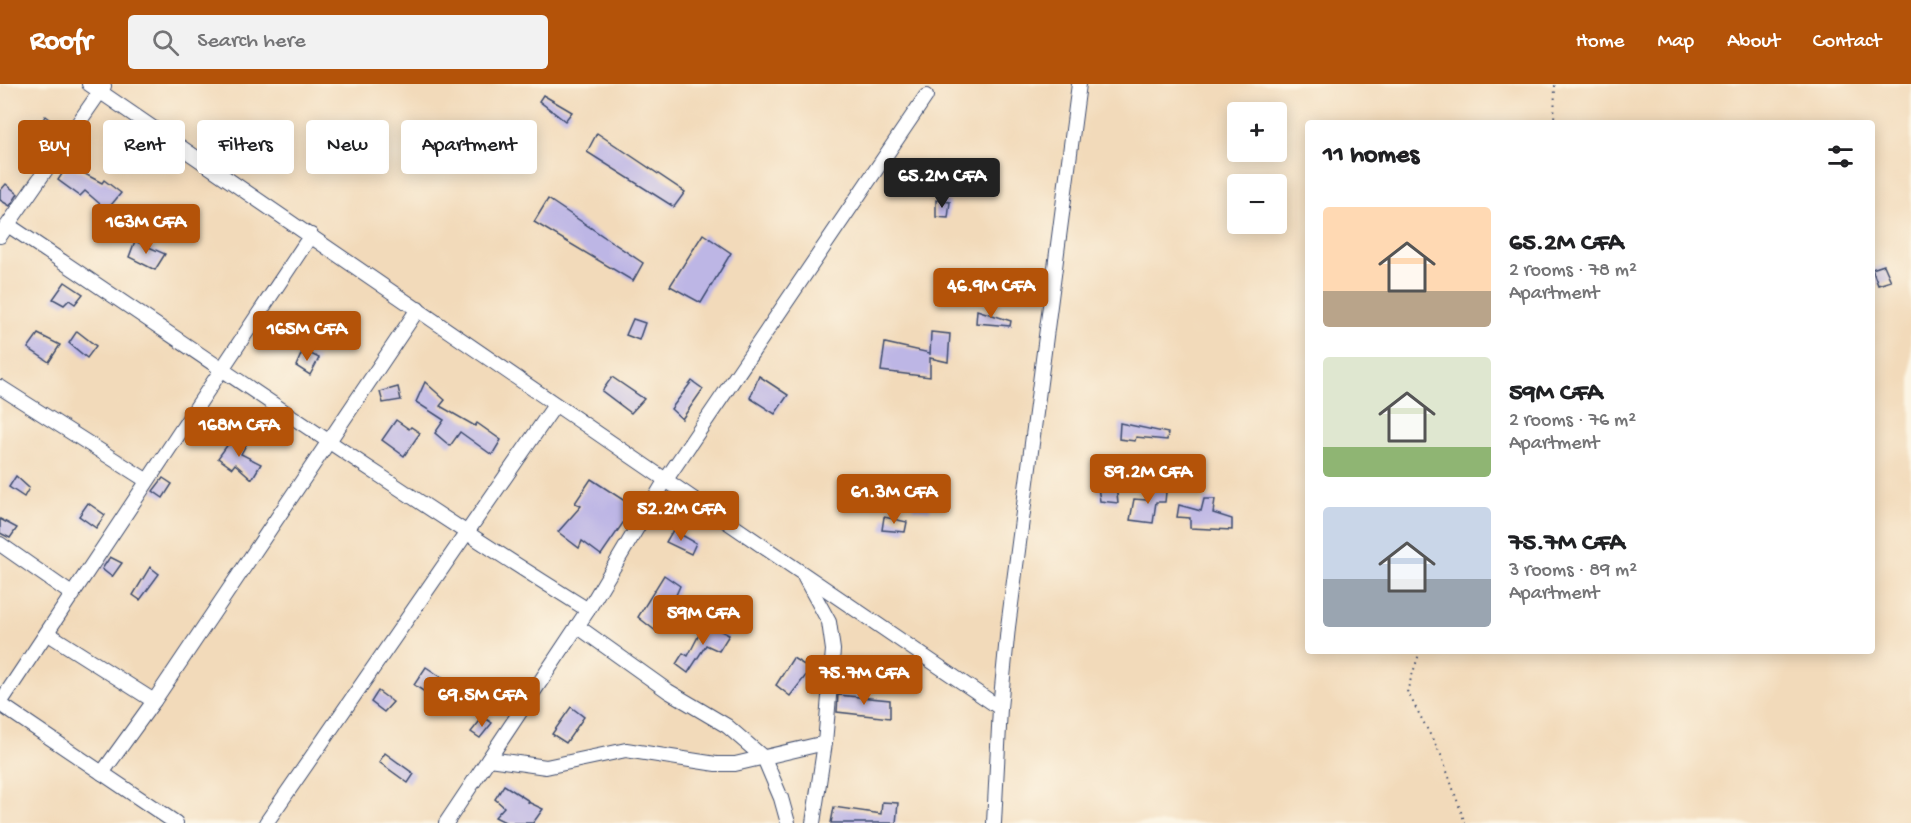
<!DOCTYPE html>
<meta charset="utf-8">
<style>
:root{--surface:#fff;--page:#f2f2f2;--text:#202124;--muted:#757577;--accent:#b45309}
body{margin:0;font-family:"Gochi Hand",sans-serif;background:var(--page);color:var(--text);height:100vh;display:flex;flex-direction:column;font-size:22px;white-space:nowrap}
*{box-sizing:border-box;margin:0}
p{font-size:20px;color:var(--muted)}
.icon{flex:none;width:33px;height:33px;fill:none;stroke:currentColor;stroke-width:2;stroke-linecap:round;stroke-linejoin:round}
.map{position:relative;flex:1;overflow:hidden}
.drawer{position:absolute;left:1305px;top:36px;width:570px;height:534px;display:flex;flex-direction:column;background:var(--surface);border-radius:6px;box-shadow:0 3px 15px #0003}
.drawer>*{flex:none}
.top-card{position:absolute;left:18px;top:36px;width:570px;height:54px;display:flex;gap:12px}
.tools{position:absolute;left:1227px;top:18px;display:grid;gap:12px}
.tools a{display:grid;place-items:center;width:60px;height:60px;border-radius:6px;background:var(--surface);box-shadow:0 3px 15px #0003;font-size:30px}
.price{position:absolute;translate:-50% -51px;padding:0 14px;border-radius:6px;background:var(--accent);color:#fff;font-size:20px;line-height:39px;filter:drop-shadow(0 2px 3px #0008)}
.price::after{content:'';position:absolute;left:50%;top:36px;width:18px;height:14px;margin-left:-9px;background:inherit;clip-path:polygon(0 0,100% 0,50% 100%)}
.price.active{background:#222;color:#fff}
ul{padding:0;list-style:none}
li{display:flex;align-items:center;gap:18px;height:150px;padding:0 18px}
li span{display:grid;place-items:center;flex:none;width:168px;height:120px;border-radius:6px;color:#555}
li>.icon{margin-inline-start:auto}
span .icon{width:72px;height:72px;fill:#fffc;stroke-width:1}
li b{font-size:26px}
h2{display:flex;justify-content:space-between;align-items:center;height:72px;padding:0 18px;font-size:26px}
.chip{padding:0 21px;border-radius:6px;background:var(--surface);box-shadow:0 3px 15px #0003;font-size:21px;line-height:54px}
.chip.active{background:var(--accent);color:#fff}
header{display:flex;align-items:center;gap:36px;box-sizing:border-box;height:84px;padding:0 30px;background:var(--accent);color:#fff}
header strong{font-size:28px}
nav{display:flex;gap:33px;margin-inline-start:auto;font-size:21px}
.search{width:420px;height:54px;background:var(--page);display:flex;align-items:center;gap:15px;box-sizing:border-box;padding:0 21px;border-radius:6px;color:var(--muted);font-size:22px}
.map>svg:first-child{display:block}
.building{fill:#bdb6e5}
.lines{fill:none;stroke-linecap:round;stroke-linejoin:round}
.street-casing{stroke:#3b496c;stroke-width:16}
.path{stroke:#3b496c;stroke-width:2;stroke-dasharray:1.5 4.5;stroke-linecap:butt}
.street{stroke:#fff;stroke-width:14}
</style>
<header>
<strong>Roofr</strong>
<div class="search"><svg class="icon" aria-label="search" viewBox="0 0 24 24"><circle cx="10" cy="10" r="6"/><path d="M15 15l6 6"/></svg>Search here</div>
<nav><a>Home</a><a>Map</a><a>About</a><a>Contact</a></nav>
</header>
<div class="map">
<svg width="1911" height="739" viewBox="0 0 1911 739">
<rect width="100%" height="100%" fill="#fcf5e5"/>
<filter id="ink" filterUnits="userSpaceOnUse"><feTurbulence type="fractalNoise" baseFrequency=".0167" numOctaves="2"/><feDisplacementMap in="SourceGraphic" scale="12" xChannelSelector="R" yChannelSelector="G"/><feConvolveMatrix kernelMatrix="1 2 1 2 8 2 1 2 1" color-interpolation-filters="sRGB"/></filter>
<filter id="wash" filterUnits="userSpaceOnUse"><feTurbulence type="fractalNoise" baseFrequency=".008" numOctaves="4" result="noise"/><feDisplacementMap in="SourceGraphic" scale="24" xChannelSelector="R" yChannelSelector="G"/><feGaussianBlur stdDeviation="1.35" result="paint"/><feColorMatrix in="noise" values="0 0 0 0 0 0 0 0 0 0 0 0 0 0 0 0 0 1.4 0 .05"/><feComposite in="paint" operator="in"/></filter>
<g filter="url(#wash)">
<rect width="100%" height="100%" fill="#f2daba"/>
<g id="blocks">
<!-- building -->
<g class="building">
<path d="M543,11L572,28L565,37L539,17Z"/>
<path d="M45,32L62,45L52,60L36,48Z"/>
<path d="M597,49L685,108L674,123L587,68Z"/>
<path d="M68,81L102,99L104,96L121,109L107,126L85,107L80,112L58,96Z"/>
<path d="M6,100L18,110L10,122L0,116V107Z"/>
<path d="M548,115L643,179L633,197L534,138Z"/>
<path d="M936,116L950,118L948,134L936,133Z"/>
<path d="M703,150L731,169L701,219L670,202Z"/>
<path d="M135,157L165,170L155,186L129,173Z"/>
<path d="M1884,181L1891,197L1878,201L1872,185Z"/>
<path d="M65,198L83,210L75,220L69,216L64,221L53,215Z"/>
<path d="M977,226L1011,237L1010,242L976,239Z"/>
<path d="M633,235L645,239L639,256L626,251Z"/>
<path d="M269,241L283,251L274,263L260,256Z"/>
<path d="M77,247L96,262L87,274L69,259Z"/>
<path d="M931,248L950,250L948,278L930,274V293L881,287L885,259L930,269V271Z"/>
<path d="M38,250L60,261L49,278L28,264Z"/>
<path d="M303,266L319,274L310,291L296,282Z"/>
<path d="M759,292L788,311L775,330L750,314Z"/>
<path d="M612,293L644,315L631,329L602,307Z"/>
<path d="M692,297L703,305L682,335L671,325Z"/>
<path d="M425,298L445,316L440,322L475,342L477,339L501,356L492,371L460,348L450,362L435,349L444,336L416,318Z"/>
<path d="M398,303L401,316L383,319L380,308Z"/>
<path d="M396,336L409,345L411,343L420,349L404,372L382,356Z"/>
<path d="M1120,339L1168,349L1167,356L1136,353L1135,357L1119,355Z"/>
<path d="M234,352L247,359L241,370L261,380L252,395L235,380L232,384L218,374Z"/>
<path d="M16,392L29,404L24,413L9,403Z"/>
<path d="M163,394L172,400L163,414L153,407Z"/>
<path d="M591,395L634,423L601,471L582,457L579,464L558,448L581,422L575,419Z"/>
<path d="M1097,396L1116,401L1118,419L1100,417Z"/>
<path d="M1153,396L1159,397L1158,406L1166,408L1165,418H1156L1153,439L1130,436L1134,415L1146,416Z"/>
<path d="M915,408L932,409L930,427L913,425Z"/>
<path d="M1204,415H1215L1213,429L1232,435V446L1190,444V434L1177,433L1179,421L1201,427Z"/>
<path d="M88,419L105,431L96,444L79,432Z"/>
<path d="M884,433L907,438L905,448L882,446Z"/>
<path d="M0,435L17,444L10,454L0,449Z"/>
<path d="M673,446L696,459L691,470L666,458Z"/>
<path d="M110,473L122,479L112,493L102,485Z"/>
<path d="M150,483L159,490L140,516L133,511Z"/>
<path d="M664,491L680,502L672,520L674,521L657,548L638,533Z"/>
<path d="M705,539L729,551L719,567L706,561L688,589L676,580L683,569L688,572Z"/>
<path d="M793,574L811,585L790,612L776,601Z"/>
<path d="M851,580L868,582L865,593L850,591Z"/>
<path d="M426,583L447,597L434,614L414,601Z"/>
<path d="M378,607L393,618L384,628L371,618Z"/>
<path d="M838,611L890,616V634L837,628Z"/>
<path d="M571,623L584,633L566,659L552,650Z"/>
<path d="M483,633L492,639L480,654L471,648Z"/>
<path d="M385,669L414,690L408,699L379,678Z"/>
<path d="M504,701L529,717L528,718L543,725L533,739H507L495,733L504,723L495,715Z"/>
<path d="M882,718L898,719L896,739H831L834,723L881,730Z"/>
</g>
</g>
</g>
<g filter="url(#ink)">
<use href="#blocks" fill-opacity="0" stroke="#3b496c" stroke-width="1.5"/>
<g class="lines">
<defs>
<g id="street">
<path d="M89,0C393,207 695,418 1000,624"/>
<path d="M8,141C201,270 391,403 588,526"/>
<path d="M0,152L104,2"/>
<path d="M0,303L146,396"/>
<path d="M0,460L73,511"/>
<path d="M805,494L829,538L833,566L825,659L813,739"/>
<path d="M577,542L668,607L727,642L764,674L781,714L788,739"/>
<path d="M47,549L154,617"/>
<path d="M0,619L311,151"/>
<path d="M0,620L176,739"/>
<path d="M489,675L546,683L626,666L716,680H735L825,659"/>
<path d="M102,689L154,617L418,225"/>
<path d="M266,739L555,321"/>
<path d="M446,739L588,526L665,397L926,12"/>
<path d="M994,739L1000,624L1008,543L1079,0"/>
</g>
</defs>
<!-- street casing -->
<use href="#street" class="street-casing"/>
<!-- path -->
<g class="path">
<path d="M1554,39L1555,2L1556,0"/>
<path d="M1420,567L1407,607L1442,673L1465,739"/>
</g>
<!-- street -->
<use href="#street" class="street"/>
</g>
</g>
</svg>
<div class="tools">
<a>+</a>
<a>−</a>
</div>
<b class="price active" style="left:942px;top:125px">65.2M CFA</b>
<b class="price" style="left:146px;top:171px">163M CFA</b>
<b class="price" style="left:991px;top:235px">46.9M CFA</b>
<b class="price" style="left:307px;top:278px">165M CFA</b>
<b class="price" style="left:239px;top:374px">168M CFA</b>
<b class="price" style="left:1148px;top:421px">59.2M CFA</b>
<b class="price" style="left:894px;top:441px">61.3M CFA</b>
<b class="price" style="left:681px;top:458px">52.2M CFA</b>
<b class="price" style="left:703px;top:562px">59M CFA</b>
<b class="price" style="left:864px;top:622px">75.7M CFA</b>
<b class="price" style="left:482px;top:644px">69.5M CFA</b>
<div class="top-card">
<a class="chip active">Buy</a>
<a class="chip">Rent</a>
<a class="chip">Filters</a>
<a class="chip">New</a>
<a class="chip">Apartment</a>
</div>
<section class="drawer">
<h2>11 homes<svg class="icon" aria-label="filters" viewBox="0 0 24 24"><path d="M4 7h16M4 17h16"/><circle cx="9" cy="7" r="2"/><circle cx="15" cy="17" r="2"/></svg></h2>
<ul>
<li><span style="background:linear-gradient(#ffd9b3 70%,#b9a48a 0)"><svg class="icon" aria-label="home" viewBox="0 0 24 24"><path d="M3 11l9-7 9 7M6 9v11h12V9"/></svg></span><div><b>65.2M CFA</b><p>2 rooms · 78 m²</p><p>Apartment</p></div></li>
<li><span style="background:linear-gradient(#dfe7d0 75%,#8fb573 0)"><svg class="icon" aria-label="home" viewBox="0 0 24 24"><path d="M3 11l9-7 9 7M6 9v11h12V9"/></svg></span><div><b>59M CFA</b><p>2 rooms · 76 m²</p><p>Apartment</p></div></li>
<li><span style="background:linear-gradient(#c9d6e8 60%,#9aa5b1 0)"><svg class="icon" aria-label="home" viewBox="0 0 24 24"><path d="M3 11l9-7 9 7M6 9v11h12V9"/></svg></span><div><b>75.7M CFA</b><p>3 rooms · 89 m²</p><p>Apartment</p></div></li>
</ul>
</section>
</div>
